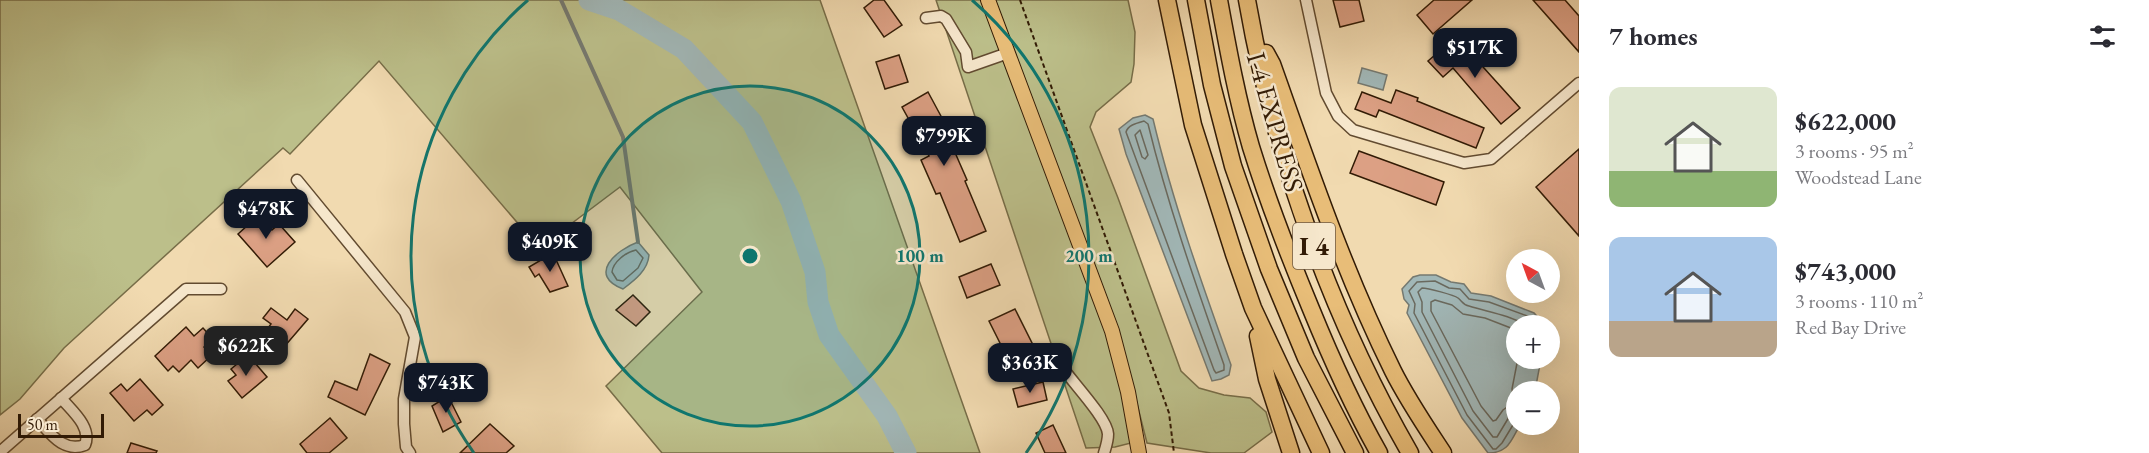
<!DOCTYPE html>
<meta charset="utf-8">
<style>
:root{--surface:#fff;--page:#f7f7f7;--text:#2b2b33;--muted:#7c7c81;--accent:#111827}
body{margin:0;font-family:"EB Garamond",serif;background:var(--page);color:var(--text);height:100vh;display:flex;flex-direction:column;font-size:22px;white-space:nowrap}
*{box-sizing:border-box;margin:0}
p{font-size:20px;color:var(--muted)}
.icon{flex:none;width:33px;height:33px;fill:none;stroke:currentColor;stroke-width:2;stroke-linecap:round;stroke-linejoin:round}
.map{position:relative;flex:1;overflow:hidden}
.side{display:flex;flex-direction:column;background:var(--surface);width:570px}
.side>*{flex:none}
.needle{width:39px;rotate:319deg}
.buttons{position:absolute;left:1506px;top:249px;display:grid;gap:12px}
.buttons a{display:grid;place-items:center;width:54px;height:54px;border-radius:50%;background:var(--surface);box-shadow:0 6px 24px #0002;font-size:30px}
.scale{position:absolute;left:18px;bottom:15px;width:86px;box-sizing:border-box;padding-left:6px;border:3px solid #321b05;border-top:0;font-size:16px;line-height:21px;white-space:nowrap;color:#321b05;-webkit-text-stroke:4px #f6e7cc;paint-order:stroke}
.price{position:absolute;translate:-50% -51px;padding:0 14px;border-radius:12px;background:var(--accent);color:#fff;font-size:20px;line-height:39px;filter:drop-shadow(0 2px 3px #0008)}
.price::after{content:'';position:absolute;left:50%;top:36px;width:18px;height:14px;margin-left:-9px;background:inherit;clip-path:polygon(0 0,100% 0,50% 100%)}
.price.selected{background:#222;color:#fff}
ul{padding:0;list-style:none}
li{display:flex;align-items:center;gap:18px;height:150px;padding:0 30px}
li span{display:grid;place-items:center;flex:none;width:168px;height:120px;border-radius:12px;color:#555}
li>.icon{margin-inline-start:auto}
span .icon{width:72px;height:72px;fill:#fffc;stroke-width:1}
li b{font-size:26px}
h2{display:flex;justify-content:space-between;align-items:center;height:72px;padding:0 30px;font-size:26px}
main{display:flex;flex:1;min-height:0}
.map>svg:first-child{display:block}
.green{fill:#bcbf8a;stroke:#776d48;stroke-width:1.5}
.water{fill:#a1b7b7;stroke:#757970;stroke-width:1.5}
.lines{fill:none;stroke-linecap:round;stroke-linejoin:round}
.shore{stroke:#6a695e;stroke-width:1.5}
.stream{stroke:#757970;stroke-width:4}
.river{stroke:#a1b7b7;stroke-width:21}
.building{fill:#dca084;stroke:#321b05;stroke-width:1.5}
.minor-casing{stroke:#624b30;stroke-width:13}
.major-casing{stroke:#321b05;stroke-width:16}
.highway-casing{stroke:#321b05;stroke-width:19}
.path{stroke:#321b05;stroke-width:2;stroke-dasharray:4.5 3;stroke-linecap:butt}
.minor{stroke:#f6e7cc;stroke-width:10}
.major{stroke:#e8bd78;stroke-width:14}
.highway{stroke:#e8bd78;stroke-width:16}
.ring{fill:none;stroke:#0f766e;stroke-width:3}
.labels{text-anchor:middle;stroke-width:5;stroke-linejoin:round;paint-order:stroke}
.shield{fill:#f6e7cc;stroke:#6d5841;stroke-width:1.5}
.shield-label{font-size:26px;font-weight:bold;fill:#321b05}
.street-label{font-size:27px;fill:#321b05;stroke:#f6e7cc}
.centre{fill:#0f766e;stroke:#f6e7cc;stroke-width:3}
.ring-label{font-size:18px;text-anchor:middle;font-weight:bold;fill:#0f766e;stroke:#f6e7cc;stroke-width:5;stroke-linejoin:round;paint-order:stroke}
</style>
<main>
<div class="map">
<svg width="1579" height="453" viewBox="0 0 1579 453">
<rect width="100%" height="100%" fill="#f1dab0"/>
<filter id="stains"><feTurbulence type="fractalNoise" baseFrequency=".00333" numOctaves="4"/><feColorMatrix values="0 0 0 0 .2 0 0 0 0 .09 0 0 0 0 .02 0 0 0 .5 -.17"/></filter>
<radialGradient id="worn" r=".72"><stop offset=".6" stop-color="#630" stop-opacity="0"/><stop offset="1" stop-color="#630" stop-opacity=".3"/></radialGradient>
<!-- green -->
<g class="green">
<path d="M0,0H820L980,453H662L606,386L702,292L620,187L539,248L379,61L290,154L283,148L64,348L20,399L0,415Z"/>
<path d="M936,0H981L1106,332L1122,393L1131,443L1115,447L1086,448Z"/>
<path d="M994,0H1128L1135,32L1134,64L1131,82L1096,112L1090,127L1118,198L1181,371L1199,388L1224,395L1250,398L1266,412L1272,432L1244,453H1211L1147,443L1118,329Z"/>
</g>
<!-- water -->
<g class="water">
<path d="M1362,68L1387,75L1383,90L1358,83Z"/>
<path d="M1145,115L1153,119C1173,203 1202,284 1231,365L1229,375L1221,379L1212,381L1126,154L1119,129L1133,118Z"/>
<path d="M638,242L649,255C648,270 635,280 623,289C587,275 616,250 638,242Z"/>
<path d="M1420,275H1436L1451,282L1464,284L1471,293L1491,296L1534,313L1545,325L1516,326V358L1541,359L1535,391L1516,392V424L1520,425C1511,440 1509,453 1488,453L1462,418L1407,313L1409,305L1404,299L1402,289L1413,277Z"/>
</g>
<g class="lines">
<!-- shore -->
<g class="shore">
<path d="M1144,121L1148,124C1168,206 1196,285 1224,365V370L1216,373L1214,370L1126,132C1128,125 1137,123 1144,121Z"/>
<path d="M1140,130L1148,155L1145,159L1142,157L1135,135Z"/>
<path d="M636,250L643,258L638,268L623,281L617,280L612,272C613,262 626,252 636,250Z"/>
<path d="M1516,330L1485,318L1463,314L1452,305L1435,300L1431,302V311L1481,406L1493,421L1496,420L1503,410L1514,402L1512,389L1518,358"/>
<path d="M1516,412L1509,417L1497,437H1493L1473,411L1422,312V302L1418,292L1422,288C1428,288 1454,295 1458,298C1462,301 1463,305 1469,306C1488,312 1510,315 1527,326"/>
<path d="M1516,420L1502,443L1496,449H1493L1467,415L1414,313L1415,304L1409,291L1417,282L1435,281L1449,288L1460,289L1469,299L1489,302L1530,317L1537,326"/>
</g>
<!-- stream -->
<path class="stream" d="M561,0L623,137L638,242"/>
<!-- river -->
<path class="river" d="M589,0L619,10L684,49L752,122L791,201L815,272L818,302L829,335L887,416L906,453"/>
</g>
<!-- building -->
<g class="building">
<path d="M874,0H884L902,25L884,37L864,8Z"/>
<path d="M1333,0H1359L1364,21L1340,27Z"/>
<path d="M1434,0H1472L1433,34L1417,15Z"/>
<path d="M1533,0H1565L1579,16V52Z"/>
<path d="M1456,37L1520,108L1501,124L1453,68L1443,77L1428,61Z"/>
<path d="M899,55L908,82L885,89L876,62Z"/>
<path d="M1396,90L1418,98L1417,101L1484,128L1476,148L1379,110L1376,117L1355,109L1362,92L1391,103Z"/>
<path d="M928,92L949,131L946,132L967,180L965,181L986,231L960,242L940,193L936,194L921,160L929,156L902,107Z"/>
<path d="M1579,149V236L1536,187Z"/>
<path d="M1359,151L1444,182L1436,205L1350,173Z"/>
<path d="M259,215L272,230L279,224L295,242L267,267L238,234Z"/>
<path d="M553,253L568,286L550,292L539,274L535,277L529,267Z"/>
<path d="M991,264L1000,285L967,298L959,277Z"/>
<path d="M633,295L650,312L636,326L616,310Z"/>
<path d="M271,308L287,320L295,309L308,319L284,347L265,332L271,324L263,318Z"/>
<path d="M1015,309L1033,345L1013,355L1010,348L1004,351L989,321Z"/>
<path d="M186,327L194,336L203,328L213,339L204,347L212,355L198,368L191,360L179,372L173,366L168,371L155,356Z"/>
<path d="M370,354L390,364L365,415L328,397L335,381L357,390Z"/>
<path d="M248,355L267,377L242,398L228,381L236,375L231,369Z"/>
<path d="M140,379L163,405L152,415L147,410L134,421L110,393L121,384L127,391Z"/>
<path d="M1043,382L1047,400L1018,407L1013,389Z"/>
<path d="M448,396L461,422L443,432L432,406Z"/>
<path d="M330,418L347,438L329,453H307L300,444Z"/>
<path d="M490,424L514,446L506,453H460Z"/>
<path d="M1053,425L1066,453H1045L1036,433Z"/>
<path d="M131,443L157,451L156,453H127Z"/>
</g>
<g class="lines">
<defs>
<g id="minor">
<path d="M1306,0L1326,93L1338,116L1353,130L1464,163L1491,159L1579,83"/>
<path d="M926,18L941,16L946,19L966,52L968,67L1008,53"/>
<path d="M297,180L405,312L415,337L404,399V424L406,447L410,453"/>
<path d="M1057,360C1068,378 1107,417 1108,434C1108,441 1106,447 1104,453"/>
<path d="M37,419C51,434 63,453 85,445C92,427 72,411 61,398"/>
<path d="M0,452L186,289H221"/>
</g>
<path id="major" d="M988,0L1112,331L1128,392L1139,453"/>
<g id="highway">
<path d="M1167,0L1193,125L1234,254L1253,308L1321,453"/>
<path d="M1196,0L1212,85L1233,166L1269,269L1306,358L1355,453"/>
<path d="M1219,0C1228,49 1237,99 1251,147C1268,202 1289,256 1311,309C1331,358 1353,407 1379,453"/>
<path d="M1247,0C1274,156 1331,316 1410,453"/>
<path d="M1266,53L1272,64C1309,168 1344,272 1393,371C1407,399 1426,427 1443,453"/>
<path d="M1258,336L1267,379L1291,453"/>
</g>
</defs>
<!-- minor casing -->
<use href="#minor" class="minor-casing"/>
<!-- major casing -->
<use href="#major" class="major-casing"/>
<!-- highway casing -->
<use href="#highway" class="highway-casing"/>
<!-- path -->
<path class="path" d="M1020,0L1169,413L1174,453"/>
<!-- minor -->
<use href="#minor" class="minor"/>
<!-- major -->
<use href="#major" class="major"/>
<!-- highway -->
<use href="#highway" class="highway"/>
</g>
<!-- distance rings -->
<circle cx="750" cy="256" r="170" fill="#0f766e" fill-opacity=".12"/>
<g class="ring">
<circle cx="750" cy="256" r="170"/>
<path d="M474 453A339 339 0 0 1 528 0M972 0A339 339 0 0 1 1026 453"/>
</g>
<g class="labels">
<!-- shield labels -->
<rect class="shield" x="1293" y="223" width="42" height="46" rx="4.5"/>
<g class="shield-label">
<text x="1314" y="255">I 4</text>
</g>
<!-- street labels -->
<g class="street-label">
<text transform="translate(1275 122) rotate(74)" y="9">I-4 EXPRESS</text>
</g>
</g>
<circle cx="750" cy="256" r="9" class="centre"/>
<g class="ring-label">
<text x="920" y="262">100 m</text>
<text x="1089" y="262">200 m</text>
</g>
<rect width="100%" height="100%" filter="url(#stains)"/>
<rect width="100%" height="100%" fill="url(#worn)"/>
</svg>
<div class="buttons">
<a><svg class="needle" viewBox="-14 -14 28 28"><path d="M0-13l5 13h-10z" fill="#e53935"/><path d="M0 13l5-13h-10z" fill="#7c7c81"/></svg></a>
<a>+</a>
<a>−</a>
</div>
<div class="scale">50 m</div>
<b class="price" style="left:1475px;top:79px">$517K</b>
<b class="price" style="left:944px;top:167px">$799K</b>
<b class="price" style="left:266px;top:240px">$478K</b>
<b class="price" style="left:550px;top:273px">$409K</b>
<b class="price selected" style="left:246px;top:377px">$622K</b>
<b class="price" style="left:1030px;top:394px">$363K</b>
<b class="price" style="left:446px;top:414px">$743K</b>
</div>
<section class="side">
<h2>7 homes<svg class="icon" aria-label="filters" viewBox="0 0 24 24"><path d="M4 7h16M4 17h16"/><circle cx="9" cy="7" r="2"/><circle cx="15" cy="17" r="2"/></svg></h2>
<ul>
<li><span style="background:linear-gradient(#dfe7d0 70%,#8fb573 0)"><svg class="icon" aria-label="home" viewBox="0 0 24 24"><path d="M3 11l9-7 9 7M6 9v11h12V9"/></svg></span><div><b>$622,000</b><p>3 rooms · 95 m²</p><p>Woodstead Lane</p></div></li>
<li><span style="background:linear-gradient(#a9c7e8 70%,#b9a48a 0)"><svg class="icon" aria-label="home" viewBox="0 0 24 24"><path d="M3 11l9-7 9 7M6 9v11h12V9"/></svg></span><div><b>$743,000</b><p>3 rooms · 110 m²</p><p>Red Bay Drive</p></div></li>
</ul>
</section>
</main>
